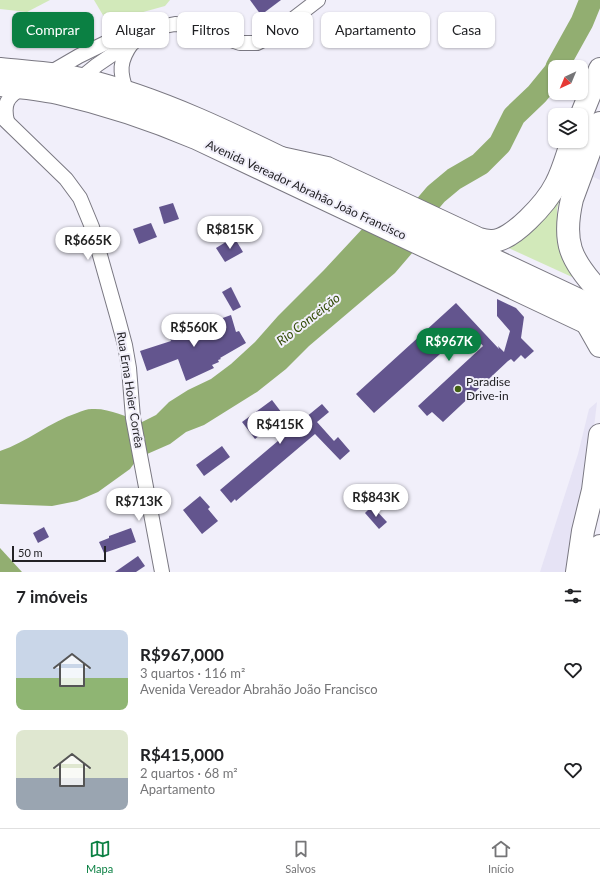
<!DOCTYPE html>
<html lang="pt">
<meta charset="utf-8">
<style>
:root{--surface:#fff;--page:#f2f2f2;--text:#202124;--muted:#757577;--line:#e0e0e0;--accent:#0b8043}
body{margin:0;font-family:Lato,sans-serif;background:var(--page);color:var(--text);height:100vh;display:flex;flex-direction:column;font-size:15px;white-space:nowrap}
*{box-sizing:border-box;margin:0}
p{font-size:13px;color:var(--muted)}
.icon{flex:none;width:22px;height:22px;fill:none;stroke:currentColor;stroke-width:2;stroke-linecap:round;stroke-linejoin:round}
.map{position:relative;height:572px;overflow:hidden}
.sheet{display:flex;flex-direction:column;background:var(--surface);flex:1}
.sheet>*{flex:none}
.guide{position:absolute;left:12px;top:12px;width:576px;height:36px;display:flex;gap:8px}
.needle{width:26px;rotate:224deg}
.fabs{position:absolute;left:548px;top:60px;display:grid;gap:8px}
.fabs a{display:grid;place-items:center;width:40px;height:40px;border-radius:8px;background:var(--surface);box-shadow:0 1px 3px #0004;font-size:20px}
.scale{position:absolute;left:12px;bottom:10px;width:94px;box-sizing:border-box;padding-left:4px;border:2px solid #232226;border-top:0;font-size:11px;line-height:14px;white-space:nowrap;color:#232226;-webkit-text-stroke:3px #f1effa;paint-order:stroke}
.price{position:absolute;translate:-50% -34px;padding:0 9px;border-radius:14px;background:#fff;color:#222;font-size:13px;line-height:26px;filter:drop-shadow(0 1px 2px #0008)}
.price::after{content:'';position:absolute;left:50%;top:24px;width:12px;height:9px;margin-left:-6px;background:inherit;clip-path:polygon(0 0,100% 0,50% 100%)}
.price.current{background:var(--accent);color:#fff}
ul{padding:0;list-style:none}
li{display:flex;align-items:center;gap:12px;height:100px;padding:0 16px}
li span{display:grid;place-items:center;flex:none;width:112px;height:80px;border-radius:8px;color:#555}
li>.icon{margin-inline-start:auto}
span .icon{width:48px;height:48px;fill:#fffc;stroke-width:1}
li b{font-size:17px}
h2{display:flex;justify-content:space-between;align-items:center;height:48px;padding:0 16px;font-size:17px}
.chip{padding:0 14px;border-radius:8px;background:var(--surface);box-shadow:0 1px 3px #0004;font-size:14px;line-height:36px}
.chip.current{background:var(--accent);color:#fff}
.tabs{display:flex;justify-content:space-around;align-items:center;height:56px;border-top:1px solid var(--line);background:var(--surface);font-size:11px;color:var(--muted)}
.tabs a{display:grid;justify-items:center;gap:2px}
.tabs .current{color:var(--accent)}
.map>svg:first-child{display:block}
.built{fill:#e6e3f5}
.green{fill:#d2e9ba}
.water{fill:#92ae71}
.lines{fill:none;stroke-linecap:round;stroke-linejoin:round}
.river{stroke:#92ae71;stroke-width:23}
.building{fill:#63558e}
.minor-casing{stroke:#7a7882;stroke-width:16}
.primary-casing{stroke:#7a7882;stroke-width:24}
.motorway-casing{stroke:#7a7882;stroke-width:24}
.minor{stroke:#fff;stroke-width:14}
.primary{stroke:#fff;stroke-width:22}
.motorway{stroke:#fff;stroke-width:22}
.poi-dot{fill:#436114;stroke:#f1effa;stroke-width:1.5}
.labels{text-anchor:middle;stroke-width:4;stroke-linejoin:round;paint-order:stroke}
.street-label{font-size:12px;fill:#232226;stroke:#f1effa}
.poi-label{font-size:12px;fill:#232226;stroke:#f1effa;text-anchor:start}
.water-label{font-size:13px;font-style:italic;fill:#324b05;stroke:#f1effa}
</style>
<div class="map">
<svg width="600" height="572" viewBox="0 0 600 572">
<rect width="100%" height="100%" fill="#f1effa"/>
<!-- built -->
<g class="built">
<path d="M600,140V180L585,173Z"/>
<path d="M597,402L592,444L567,572H540L578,454L589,409Z"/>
</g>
<!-- green -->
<g class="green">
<path d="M0,0H50L27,12L0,9Z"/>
<path d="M94,0H170L165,6L107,22Z"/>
<path d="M562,191L557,209L558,238L572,277L502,245Z"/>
</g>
<!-- water -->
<g class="water">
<path d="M364,227L413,252L395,273L309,346L286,369L257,392L204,425L186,432L170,444L138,458L130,469L98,492L77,501L52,506L0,504V451C27,442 50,422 77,413C82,411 87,409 92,409C110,408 125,417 142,422L156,415L169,402L188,390L211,379L231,364L255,342L278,316L324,270Z"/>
<path d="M0,548L22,572H0Z"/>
</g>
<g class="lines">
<!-- river -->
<g class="river">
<path d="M557,67L582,22L591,0"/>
<path d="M408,227L436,194L454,179L480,164L500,144L514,116L537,94L555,72"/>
</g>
</g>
<!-- building -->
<g class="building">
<path d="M250,0H281L261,15Z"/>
<path d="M173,203L179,219L164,224L159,207Z"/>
<path d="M151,223L157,237L139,244L133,229Z"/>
<path d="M234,237L243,252L225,262L216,248Z"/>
<path d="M231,287L241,307L233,311L222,292Z"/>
<path d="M497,299L516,308L524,317L521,338L534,351L525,359L521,355L514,362L511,359L508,361L443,422L432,412L427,416L418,406L483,346L468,329L374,413L356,394L456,303L499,349L498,346L504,352L510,331L497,316Z"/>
<path d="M231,315L236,332L239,331L246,343L220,358L221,359L218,360L219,362L212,365L214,368L186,381L178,359L147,371L140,351L171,341L164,321L177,317L181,327L186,325V327H189L192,337L196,336L197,341L221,332L217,320Z"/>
<path d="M272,400L288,421L295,416L300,422L322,404L329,412L317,422L334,441L338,437L350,451L340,460L315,434L236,501L235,499L231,503L220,490L285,435L276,423L255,439L242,422Z"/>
<path d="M222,446L230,457L204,476L196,465Z"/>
<path d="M200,496L210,507L208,509L218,521L202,534L183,510Z"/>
<path d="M372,506L387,522L379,529L365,513Z"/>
<path d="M44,527L49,537L38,543L33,533Z"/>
<path d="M131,528L136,542L104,553L99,542L109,538V536Z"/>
<path d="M138,556L145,566L136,572H115Z"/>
</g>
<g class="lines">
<defs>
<g id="minor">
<path d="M48,74L79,56L124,34L175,24L187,25L240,43H257L271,36L318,0"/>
<path d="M76,82L97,65L122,48L133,43"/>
<path d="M127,93C119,72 119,61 132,43"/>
<path d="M0,115L66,179L80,198L92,227L118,319L125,345L129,368L133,418L162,572"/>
<path d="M7,121C3,104 7,97 22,88"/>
</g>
<g id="primary">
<path d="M0,69C27,72 55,73 81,79C179,103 267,152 358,196C438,234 519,272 600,310"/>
<path d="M0,85C19,87 39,89 58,93C106,104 151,119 196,138L600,329"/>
</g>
<g id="motorway">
<path d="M581,116L600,69"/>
<path d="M600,123L572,199C562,242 570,260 600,292"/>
<path d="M281,158L327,168L479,239C482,240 487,241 491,241C512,242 547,202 556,184C563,171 567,155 572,141"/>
<path d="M587,323L600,346"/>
<path d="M577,572L583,531L593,490L600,435"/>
<path d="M596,572L600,546"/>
</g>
</defs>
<!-- minor casing -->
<use href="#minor" class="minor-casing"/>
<!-- primary casing -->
<use href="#primary" class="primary-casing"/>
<!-- motorway casing -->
<use href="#motorway" class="motorway-casing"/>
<!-- minor -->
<use href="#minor" class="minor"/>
<!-- primary -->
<use href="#primary" class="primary"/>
<!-- motorway -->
<use href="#motorway" class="motorway"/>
</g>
<!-- markers -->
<circle class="poi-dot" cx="458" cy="389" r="4"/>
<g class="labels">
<!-- street labels -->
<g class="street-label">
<text transform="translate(306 190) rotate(25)" y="4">Avenida Vereador Abrahão João Francisco</text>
<text transform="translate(130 390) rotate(81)" y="4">Rua Erna Hoier Corrêa</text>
</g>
<!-- poi labels -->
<g class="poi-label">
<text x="466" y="386">Paradise<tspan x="466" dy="14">Drive-in</tspan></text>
</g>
<!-- water labels -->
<g class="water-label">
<text transform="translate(308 319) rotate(-38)" y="5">Rio Conceição</text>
</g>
</g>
</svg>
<div class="fabs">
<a><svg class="needle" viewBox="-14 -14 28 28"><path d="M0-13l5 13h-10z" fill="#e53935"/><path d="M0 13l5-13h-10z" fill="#757577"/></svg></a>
<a><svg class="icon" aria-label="layers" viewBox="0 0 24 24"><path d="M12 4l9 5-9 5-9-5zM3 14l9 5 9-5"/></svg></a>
</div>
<div class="scale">50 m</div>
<b class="price" style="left:230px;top:250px">R$815K</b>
<b class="price" style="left:88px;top:261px">R$665K</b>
<b class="price" style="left:194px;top:348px">R$560K</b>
<b class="price current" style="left:449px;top:362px">R$967K</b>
<b class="price" style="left:280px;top:445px">R$415K</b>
<b class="price" style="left:376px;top:518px">R$843K</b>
<b class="price" style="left:139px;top:522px">R$713K</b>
<div class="guide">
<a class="chip current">Comprar</a>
<a class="chip">Alugar</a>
<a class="chip">Filtros</a>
<a class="chip">Novo</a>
<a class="chip">Apartamento</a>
<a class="chip">Casa</a>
</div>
</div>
<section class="sheet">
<h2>7 imóveis<svg class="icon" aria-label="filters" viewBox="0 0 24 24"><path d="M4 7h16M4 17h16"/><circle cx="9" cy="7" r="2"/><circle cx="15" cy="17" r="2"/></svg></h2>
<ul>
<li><span style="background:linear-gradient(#c9d6e8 60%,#8fb573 0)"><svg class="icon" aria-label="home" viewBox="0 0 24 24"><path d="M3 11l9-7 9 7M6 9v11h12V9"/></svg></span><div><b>R$967,000</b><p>3 quartos · 116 m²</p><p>Avenida Vereador Abrahão João Francisco</p></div><svg class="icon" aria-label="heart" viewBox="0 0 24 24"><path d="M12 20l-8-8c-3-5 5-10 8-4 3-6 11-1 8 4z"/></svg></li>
<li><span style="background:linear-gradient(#dfe7d0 60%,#9aa5b1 0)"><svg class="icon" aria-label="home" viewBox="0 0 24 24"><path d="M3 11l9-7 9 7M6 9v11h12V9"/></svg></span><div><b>R$415,000</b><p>2 quartos · 68 m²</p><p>Apartamento</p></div><svg class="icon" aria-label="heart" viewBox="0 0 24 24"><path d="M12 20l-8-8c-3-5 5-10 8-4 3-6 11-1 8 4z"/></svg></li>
</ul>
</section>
<nav class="tabs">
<a class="current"><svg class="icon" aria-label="map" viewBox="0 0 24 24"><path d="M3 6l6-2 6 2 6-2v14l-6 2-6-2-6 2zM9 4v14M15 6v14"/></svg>Mapa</a>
<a><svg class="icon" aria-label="saved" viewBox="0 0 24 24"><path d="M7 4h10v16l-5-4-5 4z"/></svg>Salvos</a>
<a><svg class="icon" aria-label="home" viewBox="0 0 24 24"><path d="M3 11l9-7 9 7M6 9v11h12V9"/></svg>Início</a>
</nav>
